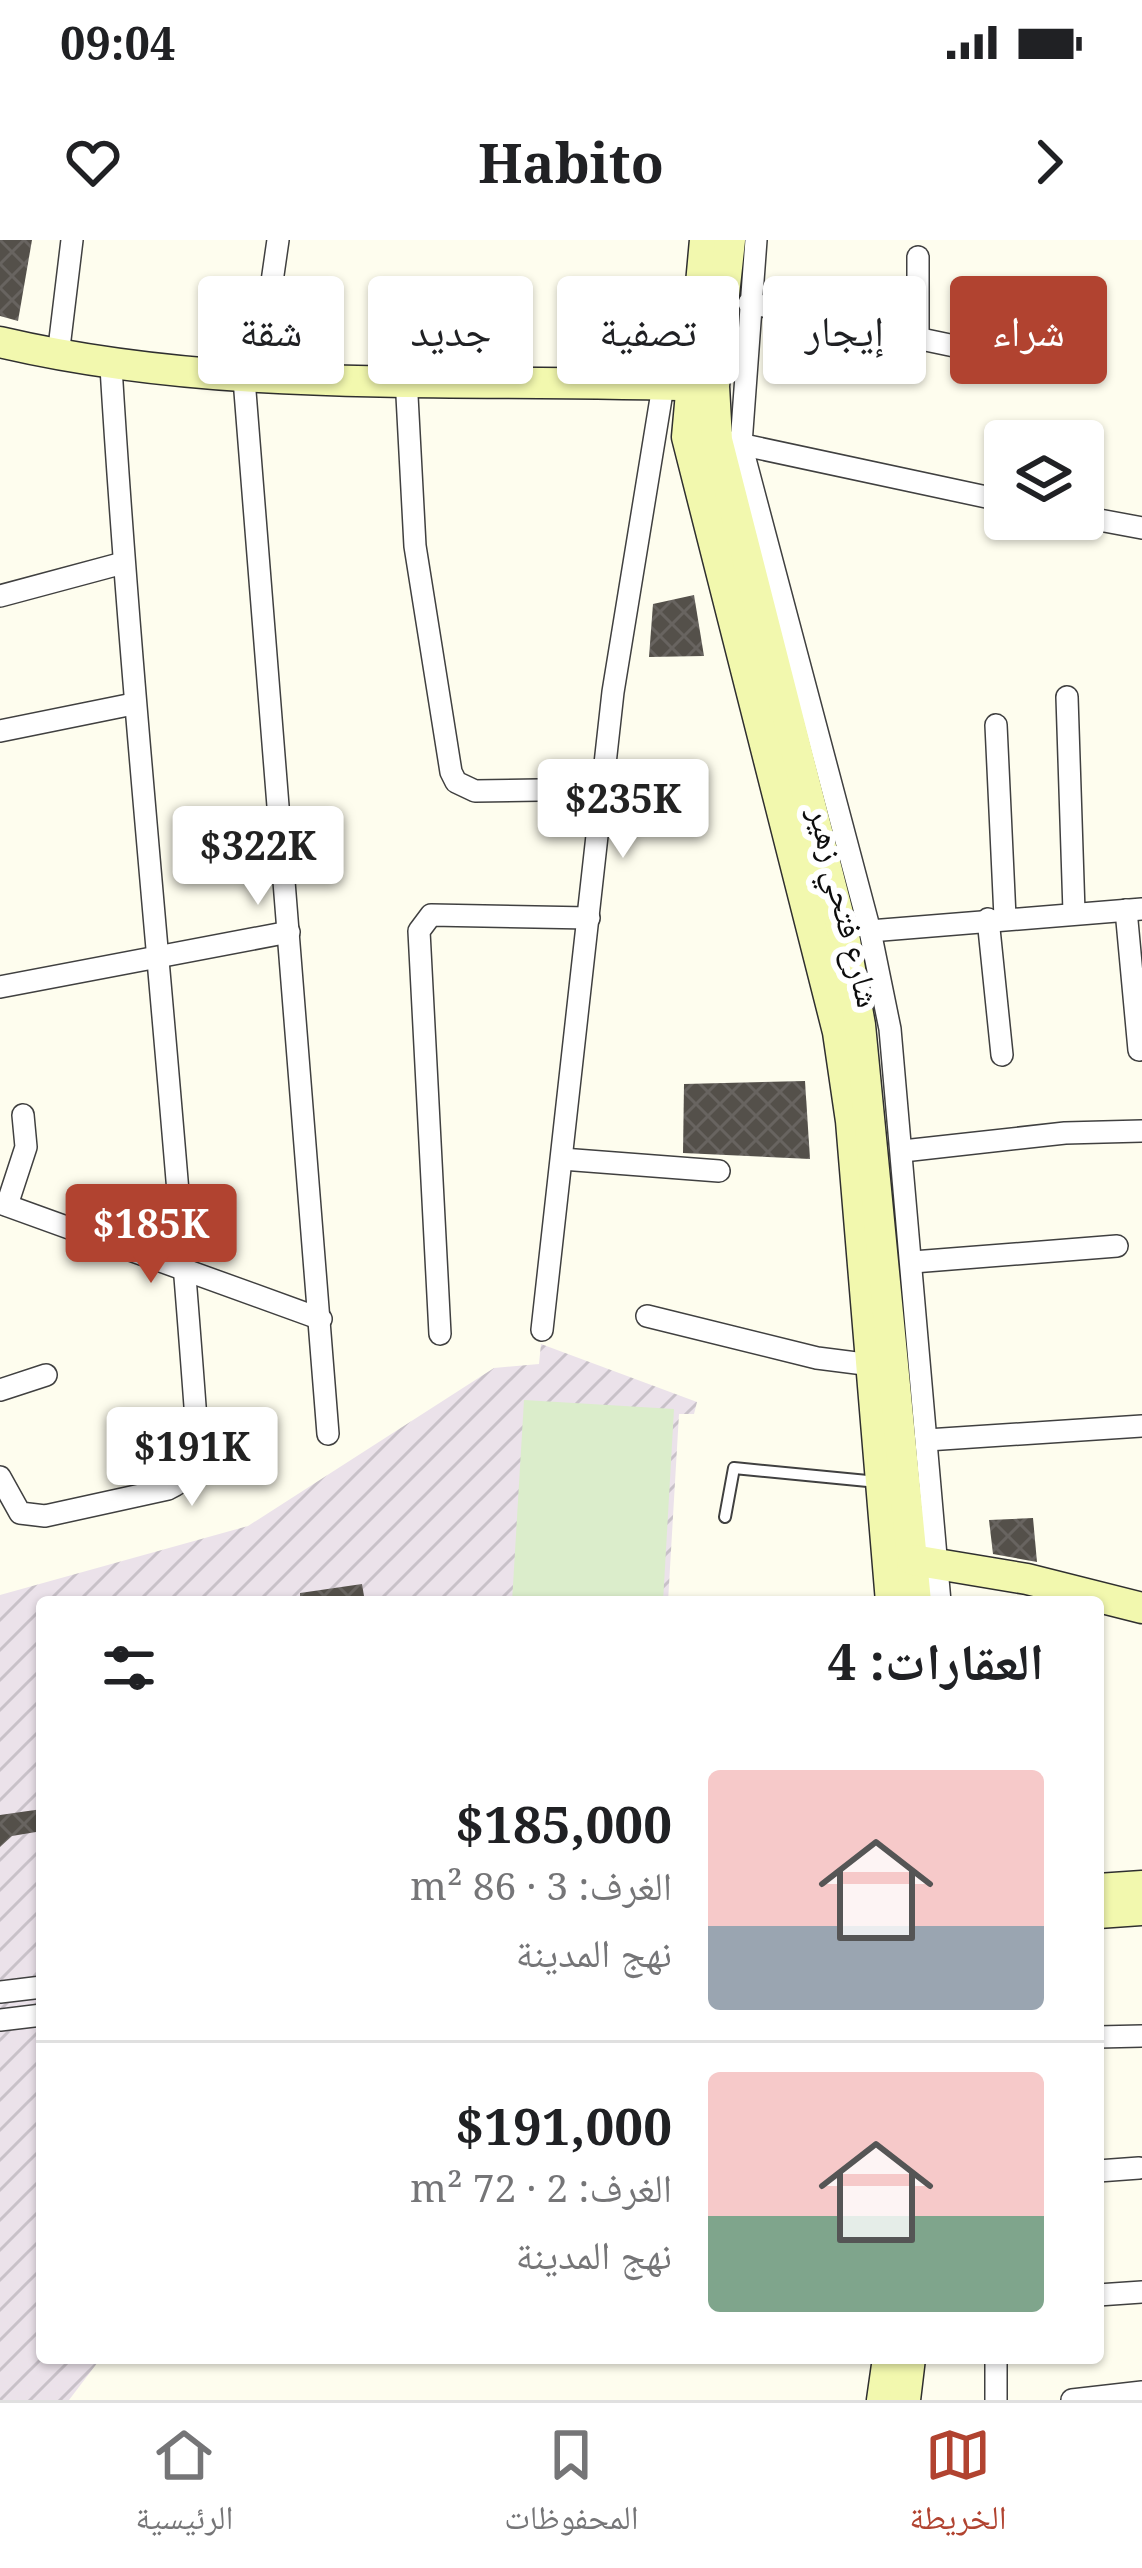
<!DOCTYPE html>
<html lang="ar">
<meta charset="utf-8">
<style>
:root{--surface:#fff;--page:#f2f2f2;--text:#202124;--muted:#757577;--line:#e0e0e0;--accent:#b14330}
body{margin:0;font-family:"Noto Serif","Noto Naskh Arabic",serif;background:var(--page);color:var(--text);direction:rtl;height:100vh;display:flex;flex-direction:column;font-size:45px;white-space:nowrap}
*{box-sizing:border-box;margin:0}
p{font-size:39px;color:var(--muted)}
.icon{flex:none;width:66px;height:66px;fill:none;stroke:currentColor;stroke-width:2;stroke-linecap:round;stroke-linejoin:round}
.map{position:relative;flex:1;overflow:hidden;direction:ltr}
.panel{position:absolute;left:36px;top:1356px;width:1068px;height:768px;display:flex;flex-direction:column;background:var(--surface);border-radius:12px;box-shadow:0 3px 9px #0004;direction:rtl}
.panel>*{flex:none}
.guide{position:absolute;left:36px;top:36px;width:1071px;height:108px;direction:rtl;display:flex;gap:24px}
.fabs{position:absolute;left:984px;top:180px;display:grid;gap:24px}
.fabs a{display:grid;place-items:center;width:120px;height:120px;border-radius:12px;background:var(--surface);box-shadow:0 3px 9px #0004;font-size:60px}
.price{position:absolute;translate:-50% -102px;padding:0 27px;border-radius:12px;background:#fff;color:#222;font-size:39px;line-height:78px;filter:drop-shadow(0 3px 6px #0008)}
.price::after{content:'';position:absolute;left:50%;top:72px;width:36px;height:27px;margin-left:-18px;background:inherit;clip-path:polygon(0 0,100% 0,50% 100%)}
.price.selected{background:var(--accent);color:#fff}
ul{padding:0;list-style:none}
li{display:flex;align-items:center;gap:36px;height:300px;padding:0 60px}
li+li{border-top:3px solid var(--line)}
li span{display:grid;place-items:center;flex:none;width:336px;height:240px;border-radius:12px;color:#555}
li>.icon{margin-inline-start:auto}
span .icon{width:144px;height:144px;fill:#fffc;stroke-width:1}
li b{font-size:51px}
h2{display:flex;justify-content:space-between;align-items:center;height:144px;padding:0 60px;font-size:51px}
.chip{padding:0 42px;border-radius:12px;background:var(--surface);box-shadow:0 3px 9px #0004;font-size:42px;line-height:108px}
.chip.selected{background:var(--accent);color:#fff}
.status{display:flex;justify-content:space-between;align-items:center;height:84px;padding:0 60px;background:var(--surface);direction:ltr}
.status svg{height:33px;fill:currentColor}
header{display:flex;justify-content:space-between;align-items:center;height:156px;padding:0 60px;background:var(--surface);font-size:54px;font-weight:700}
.menu{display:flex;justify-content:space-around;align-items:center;height:168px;border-top:3px solid var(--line);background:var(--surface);font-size:33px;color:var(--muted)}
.menu a{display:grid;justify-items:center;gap:6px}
.menu .selected{color:var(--accent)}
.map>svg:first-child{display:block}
.industrial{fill:url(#industrial-furrows)}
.pitch{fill:#dbedcb}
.building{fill:url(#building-cross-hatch)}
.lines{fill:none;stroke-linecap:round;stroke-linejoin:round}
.lane-casing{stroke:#404040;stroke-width:14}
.street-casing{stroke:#404040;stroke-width:24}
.secondary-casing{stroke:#2f2f2f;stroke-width:33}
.lane{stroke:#fff;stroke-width:10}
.street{stroke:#fff;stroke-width:21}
.secondary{stroke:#f2f8ae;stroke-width:30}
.labels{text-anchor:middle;stroke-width:12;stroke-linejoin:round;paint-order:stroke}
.street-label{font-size:33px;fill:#0d0d0d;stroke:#fff}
</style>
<div class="status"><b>09:04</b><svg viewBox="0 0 49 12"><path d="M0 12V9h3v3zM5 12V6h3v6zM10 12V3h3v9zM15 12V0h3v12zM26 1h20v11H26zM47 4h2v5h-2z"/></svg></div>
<header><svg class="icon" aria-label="forward" viewBox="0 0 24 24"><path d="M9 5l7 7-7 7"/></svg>Habito<svg class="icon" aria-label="heart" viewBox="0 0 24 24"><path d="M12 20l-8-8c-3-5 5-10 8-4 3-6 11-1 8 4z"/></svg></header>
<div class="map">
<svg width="1142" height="2160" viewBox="0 0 1142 2160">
<defs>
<pattern id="industrial-furrows" width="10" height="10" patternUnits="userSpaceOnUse" patternTransform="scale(3)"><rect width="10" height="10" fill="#ebe2ea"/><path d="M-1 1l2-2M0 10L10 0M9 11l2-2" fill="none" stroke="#c8c1c8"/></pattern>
<pattern id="building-cross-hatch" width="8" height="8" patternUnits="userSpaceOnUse" patternTransform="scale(3)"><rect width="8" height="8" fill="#54504a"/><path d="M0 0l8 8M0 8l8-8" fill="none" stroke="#686460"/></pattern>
</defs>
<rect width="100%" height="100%" fill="#fefdee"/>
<!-- industrial -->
<path class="industrial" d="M541,1104L697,1162L694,1174H679L668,1362H42V2118H101L69,2160H0V1355L248,1286L494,1128L539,1124Z"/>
<!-- pitch -->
<path class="pitch" d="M524,1160L674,1169L663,1362H512Z"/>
<!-- building -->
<g class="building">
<path d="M0,0H32L18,81L0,76Z"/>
<path d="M694,355L704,416L649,417L653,364Z"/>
<path d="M805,841L810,919L683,913L684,844Z"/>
<path d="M1033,1278L1037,1322L993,1314L989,1280Z"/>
<path d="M362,1344L365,1362H300V1353Z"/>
<path d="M42,1569V1591L12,1596L0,1607V1575Z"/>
</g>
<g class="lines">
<defs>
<path id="lane" d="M725,1277L734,1228L878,1242"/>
<g id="street">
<path d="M756,0L741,204L870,691L890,789L940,1362"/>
<path d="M749,63L1007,117L1023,104L1028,53"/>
<path d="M918,102V17"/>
<path d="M58,116L72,0"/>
<path d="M406,137L415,306L451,532L456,542L475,551L602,549"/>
<path d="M244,139L328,1194"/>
<path d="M258,139L278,0"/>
<path d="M730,202L1005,261"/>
<path d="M1083,277L1142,288"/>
<path d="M0,356L123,323"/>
<path d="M1067,457L1074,672"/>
<path d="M996,485L1005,677"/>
<path d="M0,491L133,464"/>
<path d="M1126,670L1139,810"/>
<path d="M988,679L1002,815"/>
<path d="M870,691L1142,669"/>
<path d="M0,747L289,692"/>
<path d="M903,911L1065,893L1142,891"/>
<path d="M562,919L719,931"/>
<path d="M0,963L321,1079"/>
<path d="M7,965L26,907L23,875"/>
<path d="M913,1022L1117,1006"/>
<path d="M647,1076L817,1118L872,1125"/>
<path d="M542,1090L613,452L663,146"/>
<path d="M440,1094L419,691L431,675L589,678"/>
<path d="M0,1150L46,1135"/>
<path d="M927,1200L1142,1186"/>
<path d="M0,1237L20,1273L45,1276L168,1249C187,1240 195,1229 198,1208C173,847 133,488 111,127"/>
<path d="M0,1752L42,1747"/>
<path d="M0,1780L42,1775"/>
<path d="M1098,1797L1142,1796"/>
<path d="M1098,1931L1139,1928"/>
<path d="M1098,2055L1142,2052"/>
<path d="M996,2118V2160"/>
<path d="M1072,2160L1142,2152"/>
</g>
<g id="secondary">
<path d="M705,0L687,197L838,792L851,881L891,1362"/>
<path d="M730,0L714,146L717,200L845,701L860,785L916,1362"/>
<path d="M0,102C230,156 469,137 705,146"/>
<path d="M913,1320L1027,1339L1142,1368"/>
<path d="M1098,1649L1142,1646"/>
<path d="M1098,1673L1142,1670"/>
<path d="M882,2160L888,2118"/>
<path d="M905,2160L910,2118"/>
</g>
</defs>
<!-- lane casing -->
<use href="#lane" class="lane-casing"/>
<!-- street casing -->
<use href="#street" class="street-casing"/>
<!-- secondary casing -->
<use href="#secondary" class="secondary-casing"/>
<!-- lane -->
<use href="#lane" class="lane"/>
<!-- street -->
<use href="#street" class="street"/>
<!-- secondary -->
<use href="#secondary" class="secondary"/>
</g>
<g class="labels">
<!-- street labels -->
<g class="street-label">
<text transform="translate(845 667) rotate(76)" y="12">شارع فتحي زهير</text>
</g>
</g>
</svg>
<div class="fabs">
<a><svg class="icon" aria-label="layers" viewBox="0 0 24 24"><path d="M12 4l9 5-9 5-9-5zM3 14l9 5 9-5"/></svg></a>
</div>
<b class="price" style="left:623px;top:621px">$235K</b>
<b class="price" style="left:258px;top:668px">$322K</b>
<b class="price selected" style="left:151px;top:1046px">$185K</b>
<b class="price" style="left:192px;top:1269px">$191K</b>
<div class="guide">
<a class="chip selected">شراء</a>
<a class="chip">إيجار</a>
<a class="chip">تصفية</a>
<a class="chip">جديد</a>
<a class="chip">شقة</a>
</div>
<section class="panel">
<h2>العقارات: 4<svg class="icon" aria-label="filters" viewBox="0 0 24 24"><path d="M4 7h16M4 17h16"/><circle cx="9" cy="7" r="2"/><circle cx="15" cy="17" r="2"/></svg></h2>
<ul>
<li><span style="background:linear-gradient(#f6c9c9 65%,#9aa5b1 0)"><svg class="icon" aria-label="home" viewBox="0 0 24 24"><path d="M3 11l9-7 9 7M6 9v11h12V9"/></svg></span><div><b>$185,000</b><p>الغرف: 3 · 86 m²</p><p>نهج المدينة</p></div></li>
<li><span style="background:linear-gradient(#f6c9c9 60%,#7fa58c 0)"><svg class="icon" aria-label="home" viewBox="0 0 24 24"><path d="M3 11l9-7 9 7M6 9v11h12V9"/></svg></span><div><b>$191,000</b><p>الغرف: 2 · 72 m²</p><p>نهج المدينة</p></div></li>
</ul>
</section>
</div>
<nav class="menu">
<a class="selected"><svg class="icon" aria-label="map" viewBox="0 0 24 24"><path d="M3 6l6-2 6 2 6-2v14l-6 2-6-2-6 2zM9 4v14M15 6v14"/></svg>الخريطة</a>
<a><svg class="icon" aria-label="saved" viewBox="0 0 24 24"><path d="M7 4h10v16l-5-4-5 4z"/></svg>المحفوظات</a>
<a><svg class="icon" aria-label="home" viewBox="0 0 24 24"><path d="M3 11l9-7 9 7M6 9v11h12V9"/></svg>الرئيسية</a>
</nav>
